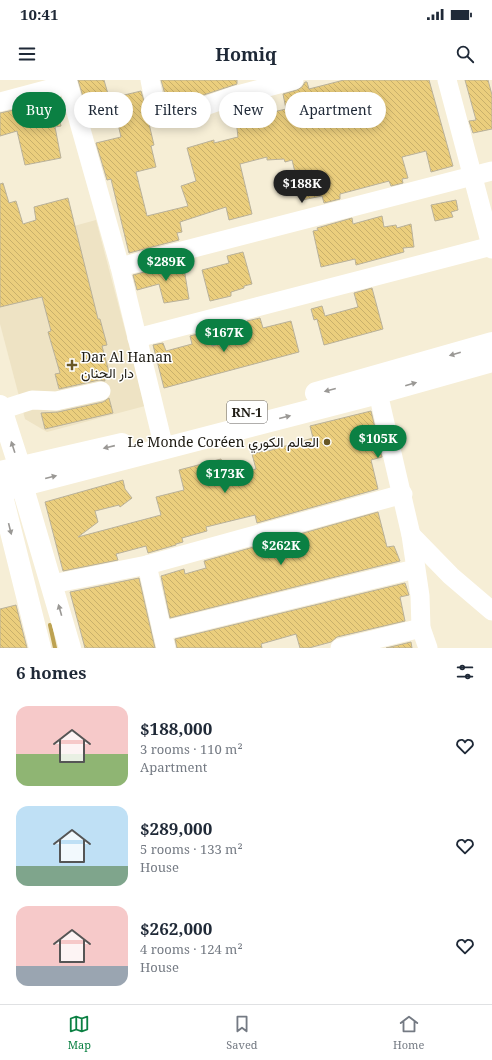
<!DOCTYPE html>
<meta charset="utf-8">
<style>
:root{--surface:#fff;--page:#f2f2f3;--text:#1f2937;--muted:#747a83;--line:#e0e1e3;--accent:#0b8043}
body{margin:0;font-family:"Noto Serif",Vazirmatn,serif;background:var(--page);color:var(--text);height:100vh;display:flex;flex-direction:column;font-size:15px;white-space:nowrap}
*{box-sizing:border-box;margin:0}
p{font-size:13px;color:var(--muted)}
.icon{flex:none;width:22px;height:22px;fill:none;stroke:currentColor;stroke-width:2;stroke-linecap:round;stroke-linejoin:round}
.map{position:relative;height:568px;overflow:hidden}
.details{display:flex;flex-direction:column;background:var(--surface);flex:1}
.details>*{flex:none}
.guide{position:absolute;left:12px;top:12px;width:468px;height:36px;display:flex;gap:8px}
.price{position:absolute;translate:-50% -34px;padding:0 9px;border-radius:14px;background:var(--accent);color:#fff;font-size:13px;line-height:26px;filter:drop-shadow(0 1px 2px #0008)}
.price::after{content:'';position:absolute;left:50%;top:24px;width:12px;height:9px;margin-left:-6px;background:inherit;clip-path:polygon(0 0,100% 0,50% 100%)}
.price.selected{background:#222;color:#fff}
ul{padding:0;list-style:none}
li{display:flex;align-items:center;gap:12px;height:100px;padding:0 16px}
li span{display:grid;place-items:center;flex:none;width:112px;height:80px;border-radius:12px;color:#555}
li>.icon{margin-inline-start:auto}
span .icon{width:48px;height:48px;fill:#fffc;stroke-width:1}
li b{font-size:17px}
h2{display:flex;justify-content:space-between;align-items:center;height:48px;padding:0 16px;font-size:17px}
.chip{padding:0 14px;border-radius:18px;background:var(--surface);box-shadow:0 2px 10px #0003;font-size:14px;line-height:36px}
.chip.selected{background:var(--accent);color:#fff}
.status{display:flex;justify-content:space-between;align-items:center;height:28px;padding:0 20px;background:var(--surface);direction:ltr}
.status svg{height:11px;fill:currentColor}
header{display:flex;justify-content:space-between;align-items:center;height:52px;padding:0 16px;background:var(--surface);font-size:18px;font-weight:700}
.dock{display:flex;justify-content:space-around;align-items:center;height:56px;border-top:1px solid var(--line);background:var(--surface);font-size:11px;color:var(--muted)}
.dock a{display:grid;justify-items:center;gap:2px}
.dock .selected{color:var(--accent)}
.map>svg:first-child{display:block}
.built{fill:#eee3c4}
.lines{fill:none;stroke-linecap:round;stroke-linejoin:round}
.stream{stroke:#bda251;stroke-width:4}
.building{fill:url(#building-back-hatch);stroke:#b9b19a}
.minor{stroke:#fff;stroke-width:19}
.major{stroke:#fff;stroke-width:22}
.oneway{fill:#9a9895}
.poi-dot{fill:#685725;stroke:#fff;stroke-width:1.5}
.labels{text-anchor:middle;stroke-width:3;stroke-linejoin:round;paint-order:stroke}
.shield{fill:#fff;stroke:#625f5a;stroke-width:1}
.shield-label{font-size:13px;font-weight:bold;fill:#1e1b13}
.poi-label{font-size:14px;fill:#1e1b13;stroke:#fff;text-anchor:start}
</style>
<div class="status"><b>10:41</b><svg viewBox="0 0 49 12"><path d="M0 12V9h3v3zM5 12V6h3v6zM10 12V3h3v9zM15 12V0h3v12zM26 1h20v11H26zM47 4h2v5h-2z"/></svg></div>
<header><svg class="icon" aria-label="menu" viewBox="0 0 24 24"><path d="M4 6h16M4 12h16M4 18h16"/></svg>Homiq<svg class="icon" aria-label="search" viewBox="0 0 24 24"><circle cx="10" cy="10" r="6"/><path d="M15 15l6 6"/></svg></header>
<div class="map">
<svg width="492" height="568" viewBox="0 0 492 568">
<defs>
<pattern id="building-back-hatch" width="6" height="6" patternUnits="userSpaceOnUse"><rect width="6" height="6" fill="#ebce7d"/><path d="M-1 5l2 2M0 0l6 6M5-1l2 2" fill="none" stroke="#c9b06b"/></pattern>
</defs>
<rect width="100%" height="100%" fill="#f6eed6"/>
<!-- built -->
<path class="built" d="M96,140L145,326L47,352L25,339L0,244V166Z"/>
<g class="lines">
<!-- stream -->
<path class="stream" d="M50,545L55,568"/>
</g>
<!-- building -->
<g class="building">
<path d="M78,0H104L108,14L84,20Z"/>
<path d="M161,0H237V4L170,26L166,18Z"/>
<path d="M344,0H429L453,86L431,92L426,71L402,77L408,98L402,99L403,103L391,106L389,101L340,114V119L324,123L322,116L302,120L292,80L285,82L284,79L267,80V77L240,84L252,134L229,140L226,127L180,142L182,152L177,153L179,160L129,173L111,99L107,100L96,63L121,57L118,44L121,43L116,17L141,11L147,31H146L154,65L151,66L156,87L136,92L147,136L188,126L181,106L196,101L187,68L214,60V63L238,57L235,32L225,34L224,31L254,24L256,36L286,29L283,14L297,10L302,7L305,2H307L309,9Z"/>
<path d="M465,0H488L492,15V49L473,53L469,41L476,40Z"/>
<path d="M55,21L61,46L55,47L61,78L25,85L17,51L0,56V33Z"/>
<path d="M3,103L9,123L16,121L23,144L36,140L34,127L68,118L98,239H100L107,265L102,266L110,296L104,297L105,301L99,300L59,309L55,294L60,293L48,252L51,251L42,217L0,227V104Z"/>
<path d="M456,120L458,130L451,132L453,137L435,141L431,125Z"/>
<path d="M382,136L384,147L396,145L397,148L411,144L414,167L403,168L404,172L356,185L355,179L321,187L313,151L318,150L317,148L352,138L353,144Z"/>
<path d="M243,172L252,204L244,206V208L231,212V216L210,221L202,190L229,183L227,176Z"/>
<path d="M183,182L189,219L164,223L159,204L137,210L133,195Z"/>
<path d="M372,208L383,249L324,265L317,239L314,240L311,229L322,226L325,236L358,227L354,213Z"/>
<path d="M260,238L263,248L291,241L299,272L164,308L153,265L163,263L166,271L192,264L190,256L209,251L212,266L252,255L247,241Z"/>
<path d="M109,318L113,333L45,349L41,333L58,332L103,322Z"/>
<path d="M371,331L382,377L371,380L378,409L257,443L255,435L206,447L207,451L182,458L183,462L176,464V465L148,473L146,466L116,474L118,480L63,491L45,422L123,400L125,409L132,418L120,427L119,425L95,431L98,442L78,457L161,435L156,417L184,410L179,390L221,379L226,397L256,389L252,374L268,370V371L313,358L310,346Z"/>
<path d="M378,432L387,467L394,466L400,481L170,538L161,496L184,489L185,494L206,488L204,481Z"/>
<path d="M139,498L155,568H85L70,512Z"/>
<path d="M405,503L409,515L400,517L405,541L337,557L331,562L309,568H300L296,554L261,564L262,568H177L175,559Z"/>
<path d="M16,525L27,568H0V529Z"/>
<path d="M411,562L412,568H386Z"/>
</g>
<g class="lines">
<!-- minor -->
<g class="minor">
<path d="M67,0L120,187L164,368"/>
<path d="M150,0C153,14 155,33 170,38L234,16L294,0"/>
<path d="M447,0L492,169"/>
<path d="M0,22L68,4"/>
<path d="M120,187L492,91"/>
<path d="M137,258L492,166"/>
<path d="M375,300L411,455L420,516L421,548L428,568"/>
<path d="M1,330L32,320L56,321L101,311"/>
<path d="M411,455L451,496L492,531"/>
<path d="M147,485L166,568"/>
<path d="M52,504L147,485L403,414"/>
<path d="M162,551L415,489"/>
<path d="M340,568L421,548"/>
</g>
<!-- major -->
<g class="major">
<path d="M316,313L492,263"/>
<path d="M0,326L20,388L22,405L70,568"/>
<path d="M0,392L122,364"/>
<path d="M0,408L40,568"/>
<path d="M0,411L378,313L492,281"/>
</g>
</g>
<!-- one-way arrows -->
<defs><path id="oneway-solid" d="M-6-.8H1V-3.2L6.5 0L1 3.2V.8H-6Z"/></defs>
<g class="oneway">
<use href="#oneway-solid" transform="translate(455 274) rotate(164)"/>
<use href="#oneway-solid" transform="translate(411 304) rotate(-16)"/>
<use href="#oneway-solid" transform="translate(330 310) rotate(165)"/>
<use href="#oneway-solid" transform="translate(285 337) rotate(-14)"/>
<use href="#oneway-solid" transform="translate(13 367) rotate(-108)"/>
<use href="#oneway-solid" transform="translate(109 367) rotate(167)"/>
<use href="#oneway-solid" transform="translate(51 397) rotate(-14)"/>
<use href="#oneway-solid" transform="translate(10 449) rotate(76)"/>
<use href="#oneway-solid" transform="translate(60 530) rotate(-106)"/>
</g>
<!-- markers -->
<g class="poi-dot">
<path d="M70 279h4v4h4v4h-4v4h-4v-4h-4v-4h4z"/>
<circle cx="327" cy="362" r="4"/>
</g>
<g class="labels">
<!-- shield labels -->
<rect class="shield" x="227" y="321" width="40" height="22" rx="3"/>
<g class="shield-label">
<text x="247" y="337">RN-1</text>
</g>
<!-- poi labels -->
<g class="poi-label">
<text x="81" y="282">Dar Al Hanan<tspan x="81" dy="16">دار الحنان</tspan></text>
<text x="319" y="367" text-anchor="end">Le Monde Coréen العالم الكوري</text>
</g>
</g>
</svg>
<b class="price selected" style="left:302px;top:124px">$188K</b>
<b class="price" style="left:166px;top:202px">$289K</b>
<b class="price" style="left:224px;top:273px">$167K</b>
<b class="price" style="left:378px;top:379px">$105K</b>
<b class="price" style="left:225px;top:414px">$173K</b>
<b class="price" style="left:281px;top:486px">$262K</b>
<div class="guide">
<a class="chip selected">Buy</a>
<a class="chip">Rent</a>
<a class="chip">Filters</a>
<a class="chip">New</a>
<a class="chip">Apartment</a>
</div>
</div>
<section class="details">
<h2>6 homes<svg class="icon" aria-label="filters" viewBox="0 0 24 24"><path d="M4 7h16M4 17h16"/><circle cx="9" cy="7" r="2"/><circle cx="15" cy="17" r="2"/></svg></h2>
<ul>
<li><span style="background:linear-gradient(#f6c9c9 60%,#8fb573 0)"><svg class="icon" aria-label="home" viewBox="0 0 24 24"><path d="M3 11l9-7 9 7M6 9v11h12V9"/></svg></span><div><b>$188,000</b><p>3 rooms · 110 m²</p><p>Apartment</p></div><svg class="icon" aria-label="heart" viewBox="0 0 24 24"><path d="M12 20l-8-8c-3-5 5-10 8-4 3-6 11-1 8 4z"/></svg></li>
<li><span style="background:linear-gradient(#bfe0f5 75%,#7fa58c 0)"><svg class="icon" aria-label="home" viewBox="0 0 24 24"><path d="M3 11l9-7 9 7M6 9v11h12V9"/></svg></span><div><b>$289,000</b><p>5 rooms · 133 m²</p><p>House</p></div><svg class="icon" aria-label="heart" viewBox="0 0 24 24"><path d="M12 20l-8-8c-3-5 5-10 8-4 3-6 11-1 8 4z"/></svg></li>
<li><span style="background:linear-gradient(#f6c9c9 75%,#9aa5b1 0)"><svg class="icon" aria-label="home" viewBox="0 0 24 24"><path d="M3 11l9-7 9 7M6 9v11h12V9"/></svg></span><div><b>$262,000</b><p>4 rooms · 124 m²</p><p>House</p></div><svg class="icon" aria-label="heart" viewBox="0 0 24 24"><path d="M12 20l-8-8c-3-5 5-10 8-4 3-6 11-1 8 4z"/></svg></li>
</ul>
</section>
<nav class="dock">
<a class="selected"><svg class="icon" aria-label="map" viewBox="0 0 24 24"><path d="M3 6l6-2 6 2 6-2v14l-6 2-6-2-6 2zM9 4v14M15 6v14"/></svg>Map</a>
<a><svg class="icon" aria-label="saved" viewBox="0 0 24 24"><path d="M7 4h10v16l-5-4-5 4z"/></svg>Saved</a>
<a><svg class="icon" aria-label="home" viewBox="0 0 24 24"><path d="M3 11l9-7 9 7M6 9v11h12V9"/></svg>Home</a>
</nav>
